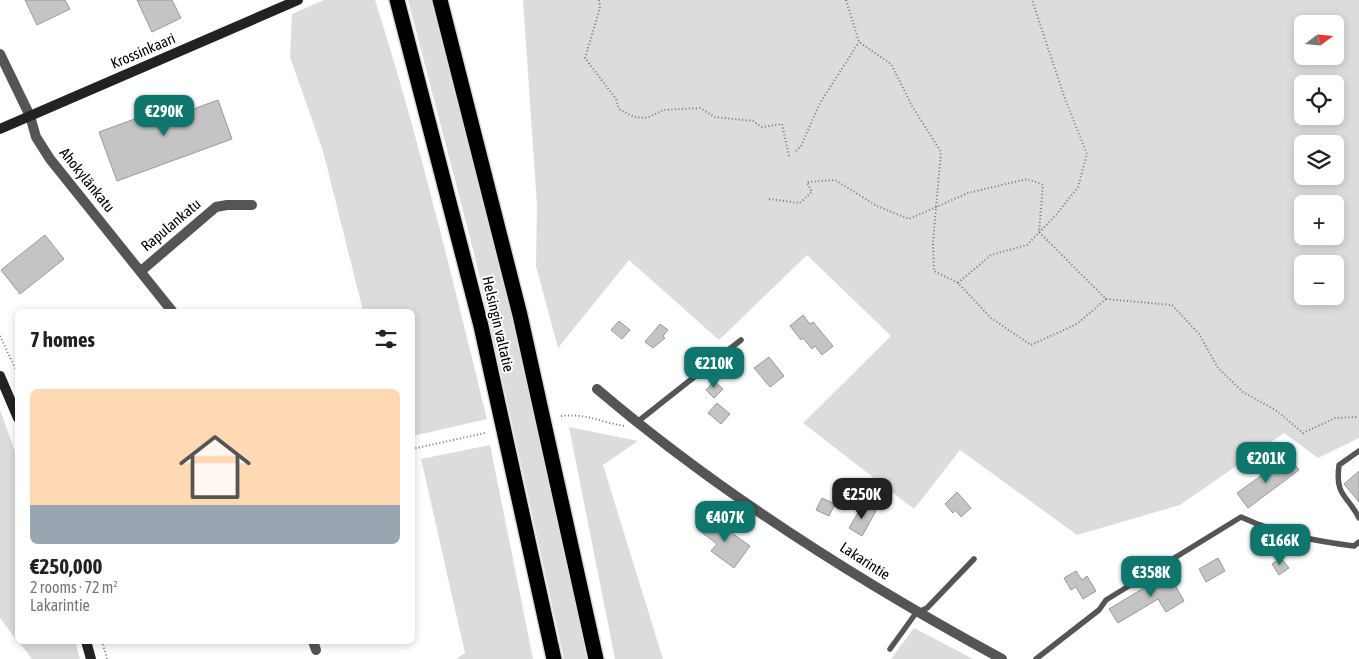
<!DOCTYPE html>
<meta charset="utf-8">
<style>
:root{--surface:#fff;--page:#f6f6f6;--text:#222;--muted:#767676;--line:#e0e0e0;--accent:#0f766e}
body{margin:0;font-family:"Asap Condensed",sans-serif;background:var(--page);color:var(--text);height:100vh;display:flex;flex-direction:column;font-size:19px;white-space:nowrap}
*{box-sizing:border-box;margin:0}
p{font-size:16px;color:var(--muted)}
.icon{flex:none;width:28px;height:28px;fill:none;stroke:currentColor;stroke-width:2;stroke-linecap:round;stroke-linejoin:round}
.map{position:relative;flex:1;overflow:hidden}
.details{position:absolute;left:15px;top:309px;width:400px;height:335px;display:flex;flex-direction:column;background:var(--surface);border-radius:8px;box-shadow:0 2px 8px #0003}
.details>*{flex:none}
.needle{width:32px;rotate:74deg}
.fabs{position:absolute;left:1294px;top:15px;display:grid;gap:10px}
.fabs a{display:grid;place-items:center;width:50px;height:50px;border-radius:8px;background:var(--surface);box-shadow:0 2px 8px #0003;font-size:25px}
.price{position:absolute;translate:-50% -42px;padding:0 11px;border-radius:10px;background:var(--accent);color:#fff;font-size:16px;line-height:32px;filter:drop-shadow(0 1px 2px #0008)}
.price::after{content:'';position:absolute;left:50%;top:30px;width:15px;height:11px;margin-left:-8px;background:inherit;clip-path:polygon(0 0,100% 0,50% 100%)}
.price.on{background:#222;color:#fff}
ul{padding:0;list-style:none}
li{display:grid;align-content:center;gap:10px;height:265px;padding:0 15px}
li+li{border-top:1px solid var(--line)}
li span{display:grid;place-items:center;height:155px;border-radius:8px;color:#555}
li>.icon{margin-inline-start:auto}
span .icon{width:90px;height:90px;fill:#fffc;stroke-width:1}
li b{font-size:21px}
h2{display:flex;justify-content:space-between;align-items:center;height:60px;padding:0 15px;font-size:21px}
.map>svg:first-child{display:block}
.green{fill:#dcdcdc;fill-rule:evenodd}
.building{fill:#c4c4c4;stroke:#999}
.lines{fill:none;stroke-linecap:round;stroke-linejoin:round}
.highway-casing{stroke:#dbdbdb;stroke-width:18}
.path{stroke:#777;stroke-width:2;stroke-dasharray:1 2.5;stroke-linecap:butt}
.lane{stroke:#555;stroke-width:5.5}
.street{stroke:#555;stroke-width:10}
.secondary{stroke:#222;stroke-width:10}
.highway{stroke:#000;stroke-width:15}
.labels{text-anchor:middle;stroke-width:4;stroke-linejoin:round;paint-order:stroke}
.street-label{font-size:15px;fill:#000;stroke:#fff}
</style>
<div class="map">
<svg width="1359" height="659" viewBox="0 0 1359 659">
<rect width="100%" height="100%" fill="#fff"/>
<!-- green -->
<g class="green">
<path d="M324,0H375C419,138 452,278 487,419L413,436L412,311H363L323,151L290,57L292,14Z"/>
<path d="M408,0H431C496,216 540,439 587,659H564L476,261Z"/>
<path d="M523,0H1359V438L1318,458L1284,433L1180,505L1077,535L960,450L914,509L803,423L891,336L807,255L719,340L629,260L558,348L536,266L537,206ZM1302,24H1335V56H1302ZM1302,84H1335V116H1302ZM1302,144H1335V176H1302ZM1302,204H1335V236H1302ZM1302,264H1335V296H1302Z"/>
<path d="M0,410L17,457V641L0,618Z"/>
<path d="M569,427L638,441L603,465L663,659H615Z"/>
<path d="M490,445L533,659H456L465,653L421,459Z"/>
<path d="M914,628L973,659H891Z"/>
<path d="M18,641H75L80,659H32Z"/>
</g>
<!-- building -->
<g class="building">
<path d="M25,0H65L70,9L37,25Z"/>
<path d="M137,0H172L181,18L152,32Z"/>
<path d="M218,100L232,139L117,181L99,132L184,101L188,111Z"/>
<path d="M45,235L64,259L20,294L1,270Z"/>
<path d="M803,315L810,324L813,322L833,346L822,355L815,346L812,349L803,338L801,340L790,326Z"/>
<path d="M619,321L630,330L622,339L611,330Z"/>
<path d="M660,324L668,330L663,336L665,338L653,348L645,342Z"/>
<path d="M769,357L784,376L770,387L754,368Z"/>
<path d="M714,381L723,389L714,398L706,390Z"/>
<path d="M717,403L730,414L721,424L708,413Z"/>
<path d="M1280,462L1285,469L1294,463L1299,470L1248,508L1237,493Z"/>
<path d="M1359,471V502L1344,484Z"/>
<path d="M957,492L971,508L961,517L955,510L953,513L945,504Z"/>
<path d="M822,498L835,504L829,516L816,510Z"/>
<path d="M863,504L876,511L862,536L849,528Z"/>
<path d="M710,517L750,546L734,568L711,551L717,544L700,531Z"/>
<path d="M1218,558L1225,571L1206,582L1199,569Z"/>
<path d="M1281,558L1289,568L1279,575L1272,564Z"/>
<path d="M1076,571L1082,580L1087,576L1096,591L1083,599L1076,587L1071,590L1064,578Z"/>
<path d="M1175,571L1181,581L1175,585L1184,601L1166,612L1158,599L1118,623L1109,609L1167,574L1168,576Z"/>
</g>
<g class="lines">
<defs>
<g id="highway">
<path d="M397,0L481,326L554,659"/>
<path d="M440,0L520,315L596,659"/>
</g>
</defs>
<!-- highway casing -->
<use href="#highway" class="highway-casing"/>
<!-- path -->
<g class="path">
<path d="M599,0L600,8L585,58L616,99L619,109L634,117L647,118L663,110L700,108L715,117L753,121L762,127L782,124L789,156"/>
<path d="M846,0L859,42L891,64L912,106L941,152L933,242L934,271L958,283L991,318L1031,345L1077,324L1106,299"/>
<path d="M796,151L801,146L820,103L859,42"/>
<path d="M769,199L800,203L812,192L807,182L835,180L877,206L909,219L968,193L1027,179L1043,185L1039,232L1106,299L1172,305L1199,334L1218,368L1243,392L1277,411L1303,433L1335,418L1359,417"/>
<path d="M958,283L991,255L1027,245L1057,214L1078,187L1087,154L1065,99L1032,0"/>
<path d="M0,336L18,374"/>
<path d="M561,416C586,413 600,422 624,426"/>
<path d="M412,449L485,433"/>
<path d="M102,641L107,659"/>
</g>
<!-- lane -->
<g class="lane">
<path d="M636,423L741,340"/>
<path d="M1359,451L1339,465C1335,497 1347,494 1359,518"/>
<path d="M890,649L916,613L927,608L974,559"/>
<path d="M1036,659L1099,610L1106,600L1241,517C1277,534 1315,541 1354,546L1359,542"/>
</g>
<!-- street -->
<g class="street">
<path d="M0,54L30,116L36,137L50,159L172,311"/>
<path d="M141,271L216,207L227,205H252"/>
<path d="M597,389C720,494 860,582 1002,659"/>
<path d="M313,641L316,650"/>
</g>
<!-- secondary -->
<g class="secondary">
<path d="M0,129L298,0"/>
<path d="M0,376L18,418"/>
<path d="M86,641L91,659"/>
</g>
<!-- highway -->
<use href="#highway" class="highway"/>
</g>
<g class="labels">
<!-- street labels -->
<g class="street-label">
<text transform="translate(143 51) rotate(-23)" y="5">Krossinkaari</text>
<text transform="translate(87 180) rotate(51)" y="5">Ahokylänkatu</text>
<text transform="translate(171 225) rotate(-40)" y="5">Rapulankatu</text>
<text transform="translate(498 324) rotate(77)" y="5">Helsingin valtatie</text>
<text transform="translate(865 561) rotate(33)" y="5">Lakarintie</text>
</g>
</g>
</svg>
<div class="fabs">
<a><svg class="needle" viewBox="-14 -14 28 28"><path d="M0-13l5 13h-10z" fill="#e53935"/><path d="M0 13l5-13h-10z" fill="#767676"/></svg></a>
<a><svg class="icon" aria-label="locate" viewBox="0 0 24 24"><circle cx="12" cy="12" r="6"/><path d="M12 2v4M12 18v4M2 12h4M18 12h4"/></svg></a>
<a><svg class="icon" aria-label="layers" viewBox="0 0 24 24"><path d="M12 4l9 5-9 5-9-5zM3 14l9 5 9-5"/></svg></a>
<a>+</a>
<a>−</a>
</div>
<b class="price" style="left:164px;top:137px">€290K</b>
<b class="price" style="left:714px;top:389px">€210K</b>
<b class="price" style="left:1266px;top:484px">€201K</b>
<b class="price on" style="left:862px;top:520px">€250K</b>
<b class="price" style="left:725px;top:543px">€407K</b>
<b class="price" style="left:1280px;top:566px">€166K</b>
<b class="price" style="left:1151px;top:598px">€358K</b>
<section class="details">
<h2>7 homes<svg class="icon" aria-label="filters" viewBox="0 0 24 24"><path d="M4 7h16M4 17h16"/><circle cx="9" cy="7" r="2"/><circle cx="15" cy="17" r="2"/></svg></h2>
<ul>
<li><span style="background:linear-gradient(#ffd9b3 75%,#9aa5b1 0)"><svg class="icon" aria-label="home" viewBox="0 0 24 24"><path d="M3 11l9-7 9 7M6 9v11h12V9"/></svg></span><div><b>€250,000</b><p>2 rooms · 72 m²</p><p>Lakarintie</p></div></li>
</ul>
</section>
</div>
